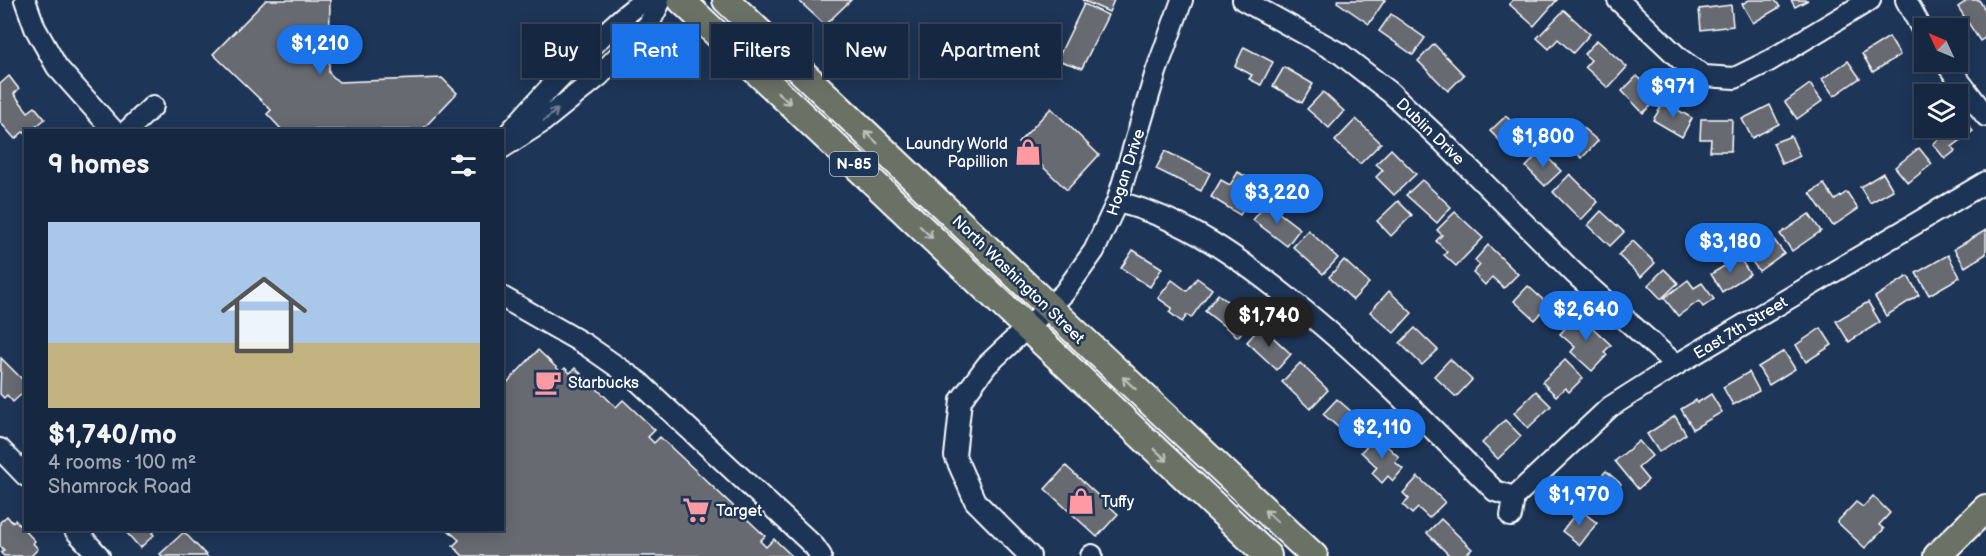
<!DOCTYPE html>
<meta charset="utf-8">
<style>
:root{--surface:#162841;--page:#23344c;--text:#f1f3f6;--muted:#9ea6b1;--line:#35445a;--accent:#1a73e8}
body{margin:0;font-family:"Balsamiq Sans",sans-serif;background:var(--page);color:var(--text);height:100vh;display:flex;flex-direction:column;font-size:22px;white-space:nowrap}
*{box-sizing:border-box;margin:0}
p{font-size:20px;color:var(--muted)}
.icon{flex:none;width:33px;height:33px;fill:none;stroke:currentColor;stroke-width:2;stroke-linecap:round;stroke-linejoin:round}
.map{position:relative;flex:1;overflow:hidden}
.drawer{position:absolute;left:24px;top:129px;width:480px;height:402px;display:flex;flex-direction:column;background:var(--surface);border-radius:0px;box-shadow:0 3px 15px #0003,0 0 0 2px var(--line)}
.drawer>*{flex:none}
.banner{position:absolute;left:522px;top:24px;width:570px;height:54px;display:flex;gap:12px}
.needle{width:39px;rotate:314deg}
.controls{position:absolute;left:1914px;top:18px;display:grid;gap:12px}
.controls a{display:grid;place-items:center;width:54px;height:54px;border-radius:0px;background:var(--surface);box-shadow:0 3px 15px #0003,0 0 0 2px var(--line);font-size:30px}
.price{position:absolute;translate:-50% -51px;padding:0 14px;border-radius:21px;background:var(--accent);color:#fff;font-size:20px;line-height:39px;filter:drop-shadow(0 2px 3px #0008)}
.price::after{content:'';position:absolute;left:50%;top:36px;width:18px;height:14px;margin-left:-9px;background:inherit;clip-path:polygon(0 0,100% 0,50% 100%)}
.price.on{background:#222;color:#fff}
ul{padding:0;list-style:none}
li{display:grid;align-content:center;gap:12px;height:318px;padding:0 24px}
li+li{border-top:2px solid var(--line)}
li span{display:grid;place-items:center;height:186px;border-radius:0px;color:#555}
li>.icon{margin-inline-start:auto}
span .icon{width:108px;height:108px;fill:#fffc;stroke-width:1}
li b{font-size:26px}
h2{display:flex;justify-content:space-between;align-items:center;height:72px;padding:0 24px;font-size:26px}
.chip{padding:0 21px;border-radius:0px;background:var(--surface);box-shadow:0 3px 15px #0003,0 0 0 2px var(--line);font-size:21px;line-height:54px}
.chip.on{background:var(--accent);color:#fff}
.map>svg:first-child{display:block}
.building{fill:#686b72;stroke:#fff;stroke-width:1.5}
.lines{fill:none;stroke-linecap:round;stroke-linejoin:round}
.minor-casing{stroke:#fff;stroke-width:24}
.major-casing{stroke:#fff;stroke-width:30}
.minor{stroke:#1d3557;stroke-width:20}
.major{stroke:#6a7165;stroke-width:26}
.oneway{stroke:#bcbfba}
.oneway2{stroke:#6c7c92}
.labels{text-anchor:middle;stroke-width:5;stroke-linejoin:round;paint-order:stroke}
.shield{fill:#1d3557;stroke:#bbc2cd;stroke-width:1.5}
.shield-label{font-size:15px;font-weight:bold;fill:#fff}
.street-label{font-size:16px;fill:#fff;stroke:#1d3557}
.poi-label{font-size:16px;fill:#fff;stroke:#1d3557;text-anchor:start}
</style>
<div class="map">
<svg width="1986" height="556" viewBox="0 0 1986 556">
<rect width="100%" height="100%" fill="#1d3557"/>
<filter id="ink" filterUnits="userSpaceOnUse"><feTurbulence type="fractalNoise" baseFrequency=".0167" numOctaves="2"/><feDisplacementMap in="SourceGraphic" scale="12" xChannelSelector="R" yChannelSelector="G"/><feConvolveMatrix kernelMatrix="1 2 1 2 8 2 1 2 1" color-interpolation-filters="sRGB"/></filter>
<g filter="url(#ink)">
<!-- building -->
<g class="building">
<path d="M266,0H330L329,73L339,82L442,78L457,93L422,130H282L267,114L271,110L213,54Z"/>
<path d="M798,0H851L825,25Z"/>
<path d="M1082,0H1114L1109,12Z"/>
<path d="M1338,0H1385L1369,24L1337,2Z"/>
<path d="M1513,0H1557L1534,26L1509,4Z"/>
<path d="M1749,0H1775L1780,7L1753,23L1742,4Z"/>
<path d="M1791,0H1808L1795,7Z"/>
<path d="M1968,0H1979L1986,11V37L1980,41L1958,7Z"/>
<path d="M1084,4L1108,15L1082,68L1057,60Z"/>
<path d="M1731,5L1733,26L1701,30L1699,9Z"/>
<path d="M1564,10L1590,34L1573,53L1558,39L1549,49L1537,38Z"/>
<path d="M1391,14L1425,38L1413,55L1379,31Z"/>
<path d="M1889,37L1900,55L1873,72L1862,54Z"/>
<path d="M1597,40L1627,67L1608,88L1585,67L1591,60L1584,54Z"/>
<path d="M1434,44L1464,75L1448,91L1418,61Z"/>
<path d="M1244,47L1273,62L1261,85L1249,79L1252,75L1235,66Z"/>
<path d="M1848,61L1860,78L1834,96L1822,79Z"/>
<path d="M1284,67L1313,84L1302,103L1273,86Z"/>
<path d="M9,76L19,89L14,94L28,112L35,107L45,119L32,130H26V134L23,132L15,139L0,122V84Z"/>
<path d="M1637,76L1659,98L1643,113L1622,91Z"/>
<path d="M1810,84L1822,101L1797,119L1785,102Z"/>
<path d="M1323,92L1344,111L1329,128L1307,109Z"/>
<path d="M1664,102L1692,118L1682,137L1653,120Z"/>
<path d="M1770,105L1779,124L1752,138L1742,119Z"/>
<path d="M1051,108L1099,155L1067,190L1018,143Z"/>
<path d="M1959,113L1973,131L1952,147L1955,151L1945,159L1933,144L1941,137L1936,131L1940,128H1958Z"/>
<path d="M1506,116L1533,144L1518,159L1490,131Z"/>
<path d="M1356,119L1381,143L1360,164L1335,141Z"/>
<path d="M1701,119H1732L1731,151H1710L1711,139H1700Z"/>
<path d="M1583,128L1598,141L1582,158L1567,145Z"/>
<path d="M1791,136L1800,156L1782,164L1773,143Z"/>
<path d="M1919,148L1932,164L1908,183L1895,167Z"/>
<path d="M1391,149L1416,174L1394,195L1376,177L1383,170L1376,164Z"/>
<path d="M1165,151L1210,173L1201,191L1156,169Z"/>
<path d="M1541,151L1561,171L1545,186L1526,167Z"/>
<path d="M1238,172L1259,185L1240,215L1211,197L1221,180L1230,185Z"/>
<path d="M1883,173L1893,190L1870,203L1860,187Z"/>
<path d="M1570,174L1598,202L1581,220L1553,192Z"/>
<path d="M1422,180L1451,207L1437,223L1406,195Z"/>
<path d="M1824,184L1835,200L1847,192L1858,209L1833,226L1810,193Z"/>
<path d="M1398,201L1412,215L1391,236L1377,221Z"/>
<path d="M1266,203L1300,229L1287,246L1253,220Z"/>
<path d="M1601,211L1624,232L1610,246L1588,225Z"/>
<path d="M1455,212L1483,238L1456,266L1444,255L1447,252L1436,241L1442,235L1437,230Z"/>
<path d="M1809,214L1821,231L1792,251L1780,234Z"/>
<path d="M1308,230L1338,258L1323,274L1293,247Z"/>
<path d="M1986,230V254L1965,267L1954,249Z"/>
<path d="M1771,236L1784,253L1759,271L1747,255Z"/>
<path d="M1633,241L1655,263L1641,277L1618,255Z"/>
<path d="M1488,245L1518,274L1504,288L1492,277L1485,285L1473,273L1480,265L1475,260Z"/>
<path d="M1133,250L1162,268L1150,287L1121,268Z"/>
<path d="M1948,255L1960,277L1929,295L1916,273Z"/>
<path d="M1739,257L1750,274L1722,292L1711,274Z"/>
<path d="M1344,260L1369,283L1353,300L1329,277Z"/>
<path d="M1664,269L1678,283L1661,299L1648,285Z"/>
<path d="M1908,276L1919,295L1886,316L1875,297Z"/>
<path d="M1197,278L1212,289L1191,318L1187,315L1182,322L1169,312L1172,308L1158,298L1172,280L1187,291Z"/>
<path d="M1688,280L1694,288L1702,283L1714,299L1703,307L1699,301L1678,316L1664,298Z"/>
<path d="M1528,286L1549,305L1535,320L1514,301Z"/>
<path d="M1389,291L1412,313L1394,333L1370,312Z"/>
<path d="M1218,294L1251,320L1238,337L1205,311Z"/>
<path d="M1868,302L1880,322L1849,342L1836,321Z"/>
<path d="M1578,314L1611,345L1604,352L1607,355L1592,371L1571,352L1575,347L1560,334Z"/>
<path d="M1261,326L1291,354L1277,370L1247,342Z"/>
<path d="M1415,328L1438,350L1422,365L1400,343Z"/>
<path d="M1821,328L1832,345L1806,362L1796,345Z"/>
<path d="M538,350L561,372L565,368L570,373L575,368L616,407L623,400L655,430L648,437L654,443L660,437L765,536L760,541L766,547L774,539L792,556H463L453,546L459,540L448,530H502V388Z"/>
<path d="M1784,351L1795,369L1769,385L1758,367Z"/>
<path d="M1,358L26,383V390L13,402L7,395L4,398L0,394Z"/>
<path d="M1450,359L1472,380L1456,397L1434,376Z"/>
<path d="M1565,360L1583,378L1569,392L1565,388L1556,396L1542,382Z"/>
<path d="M1300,363L1328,390L1310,409L1282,382Z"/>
<path d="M1749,372L1759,391L1733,405L1723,387Z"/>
<path d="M1536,391L1551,406L1528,428L1514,413Z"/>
<path d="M1711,394L1722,412L1693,429L1681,409L1696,400L1697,403Z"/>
<path d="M1337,399L1362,421L1348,436L1323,414Z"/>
<path d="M1675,416L1686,434L1659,452L1647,434Z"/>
<path d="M1505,420L1521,436L1498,459L1482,443Z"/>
<path d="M1376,436L1399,457L1395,462L1403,469L1393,481L1388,476L1382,483L1372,473L1377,467L1361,452Z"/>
<path d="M1639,441L1652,456L1638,468L1648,480L1638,489L1615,461Z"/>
<path d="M1066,466L1118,514L1097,537L1045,489Z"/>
<path d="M1606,471L1621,484L1599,508L1584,494Z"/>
<path d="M1418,477L1445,502L1429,518L1418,508L1412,514L1403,505L1409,499L1403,493Z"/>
<path d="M1873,496L1890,513L1879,525L1884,529L1865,548L1837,522L1856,502L1863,507Z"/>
<path d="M1579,509L1597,523L1580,545L1562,531Z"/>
<path d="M7,516L12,522L15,520L35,541L33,543L38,549L31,556H4L1,553L4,550L0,546V522Z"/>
<path d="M1441,519L1472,549L1465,556H1450L1427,533Z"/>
<path d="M131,530H155L152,533L154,535L140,548L127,533Z"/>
<path d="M184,532L207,556H162L160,554Z"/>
</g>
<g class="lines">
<defs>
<g id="minor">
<path d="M25,0L35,28L57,67L113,130"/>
<path d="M1243,0L1341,54L1391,93L1440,139L1574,273L1676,365"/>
<path d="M1618,0L1680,59L1704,76L1735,78L1769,61L1870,0"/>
<path d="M1906,0L1924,33"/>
<path d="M1945,62L1986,116"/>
<path d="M128,130L153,106"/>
<path d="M505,138C535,103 566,69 600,38C615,24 629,10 646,0"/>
<path d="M502,148L541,123L599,76L649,24L661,0"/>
<path d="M1117,202C1185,218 1242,260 1295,303C1366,360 1430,426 1495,491L1514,497"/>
<path d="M502,297L586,345L639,382L814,546L821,556"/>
<path d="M0,449L26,476"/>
<path d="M1514,497L1610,407L1676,365L1986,182"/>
<path d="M1511,516L1514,497"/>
<path d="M75,530L99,556"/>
<path d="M1030,556L975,501L955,456L961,400L987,365L1064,293L1094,251L1117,202L1156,72L1182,0"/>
<path d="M1091,556L1092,555"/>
</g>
<g id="major">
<path d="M681,0L1268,556"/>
<path d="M726,0L1050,308L1314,556"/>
<path d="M1937,556L1986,508"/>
</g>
</defs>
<!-- minor casing -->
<use href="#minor" class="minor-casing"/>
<!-- major casing -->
<use href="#major" class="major-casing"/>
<!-- minor -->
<use href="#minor" class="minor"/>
<!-- major -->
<use href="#major" class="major"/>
</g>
<!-- one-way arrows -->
<defs><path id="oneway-shaft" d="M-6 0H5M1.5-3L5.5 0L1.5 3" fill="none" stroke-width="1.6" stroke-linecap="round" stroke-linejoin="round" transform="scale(1.5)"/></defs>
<g class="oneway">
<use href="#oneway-shaft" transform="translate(784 98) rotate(43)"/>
<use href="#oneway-shaft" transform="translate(871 137) rotate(-136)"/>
<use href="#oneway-shaft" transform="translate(926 232) rotate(44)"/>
<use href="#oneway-shaft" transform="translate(1129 383) rotate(-137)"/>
<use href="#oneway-shaft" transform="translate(1161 455) rotate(43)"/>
<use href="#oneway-shaft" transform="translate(1271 516) rotate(-137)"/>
</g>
<use class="oneway2" href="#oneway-shaft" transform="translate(551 115) rotate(-39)"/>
</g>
<!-- icons -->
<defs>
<symbol id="shop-bare" viewBox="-9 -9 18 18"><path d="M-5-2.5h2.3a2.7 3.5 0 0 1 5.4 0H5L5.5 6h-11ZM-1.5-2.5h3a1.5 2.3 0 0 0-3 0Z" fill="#ff9aa2" stroke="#1d3557" stroke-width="2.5" paint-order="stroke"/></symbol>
<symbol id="cafe-bare" viewBox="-9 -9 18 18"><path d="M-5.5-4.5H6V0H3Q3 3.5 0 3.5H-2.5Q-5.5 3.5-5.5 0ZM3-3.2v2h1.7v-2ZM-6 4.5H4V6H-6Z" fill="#ff9aa2" stroke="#1d3557" stroke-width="2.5" paint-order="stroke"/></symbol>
<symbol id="supermarket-bare" viewBox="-9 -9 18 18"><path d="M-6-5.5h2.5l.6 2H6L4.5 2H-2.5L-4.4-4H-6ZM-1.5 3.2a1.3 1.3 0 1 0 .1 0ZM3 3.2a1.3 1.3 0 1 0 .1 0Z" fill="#ff9aa2" stroke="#1d3557" stroke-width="2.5" paint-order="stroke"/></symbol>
</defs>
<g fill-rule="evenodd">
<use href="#shop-bare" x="1009" y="133" width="38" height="38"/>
<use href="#cafe-bare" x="529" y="363" width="38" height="38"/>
<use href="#shop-bare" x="1062" y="482" width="38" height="38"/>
<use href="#supermarket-bare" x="677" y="491" width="38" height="38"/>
</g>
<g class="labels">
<!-- shield labels -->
<rect class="shield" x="830" y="152" width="48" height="24" rx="4.5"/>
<g class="shield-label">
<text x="854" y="169">N-85</text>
</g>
<!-- street labels -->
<g class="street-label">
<text transform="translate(1431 131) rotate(44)" y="6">Dublin Drive</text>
<text transform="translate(1125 172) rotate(-72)" y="6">Hogan Drive</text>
<text transform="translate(1019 279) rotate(44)" y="6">North Washington Street</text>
<text transform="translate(1740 327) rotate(-31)" y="6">East 7th Street</text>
</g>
<!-- poi labels -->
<g class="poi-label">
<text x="1008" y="149" text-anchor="end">Laundry World<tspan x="1008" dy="18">Papillion</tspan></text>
<text x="568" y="388">Starbucks</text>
<text x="1101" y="507">Tuffy</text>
<text x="716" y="516">Target</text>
</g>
</g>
</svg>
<div class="controls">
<a><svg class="needle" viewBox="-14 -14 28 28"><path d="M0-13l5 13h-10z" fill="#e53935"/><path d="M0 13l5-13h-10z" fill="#9ea6b1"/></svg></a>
<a><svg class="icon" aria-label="layers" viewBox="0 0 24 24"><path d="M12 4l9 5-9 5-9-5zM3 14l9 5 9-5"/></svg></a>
</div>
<b class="price" style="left:320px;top:76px">$1,210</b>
<b class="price" style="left:1673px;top:119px">$971</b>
<b class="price" style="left:1543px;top:169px">$1,800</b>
<b class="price" style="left:1277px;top:225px">$3,220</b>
<b class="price" style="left:1730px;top:274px">$3,180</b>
<b class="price" style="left:1586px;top:342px">$2,640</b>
<b class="price on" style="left:1269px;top:348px">$1,740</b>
<b class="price" style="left:1382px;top:460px">$2,110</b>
<b class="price" style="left:1579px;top:527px">$1,970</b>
<div class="banner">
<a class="chip">Buy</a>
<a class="chip on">Rent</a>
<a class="chip">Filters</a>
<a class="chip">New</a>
<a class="chip">Apartment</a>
</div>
<section class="drawer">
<h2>9 homes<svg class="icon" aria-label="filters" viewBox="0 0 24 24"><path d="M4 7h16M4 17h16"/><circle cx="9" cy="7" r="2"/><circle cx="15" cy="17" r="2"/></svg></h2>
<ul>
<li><span style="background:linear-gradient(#a9c7e8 65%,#c2b280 0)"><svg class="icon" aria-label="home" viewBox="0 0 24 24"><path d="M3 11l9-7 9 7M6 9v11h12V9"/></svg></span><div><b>$1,740/mo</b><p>4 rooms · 100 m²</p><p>Shamrock Road</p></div></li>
</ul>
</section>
</div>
